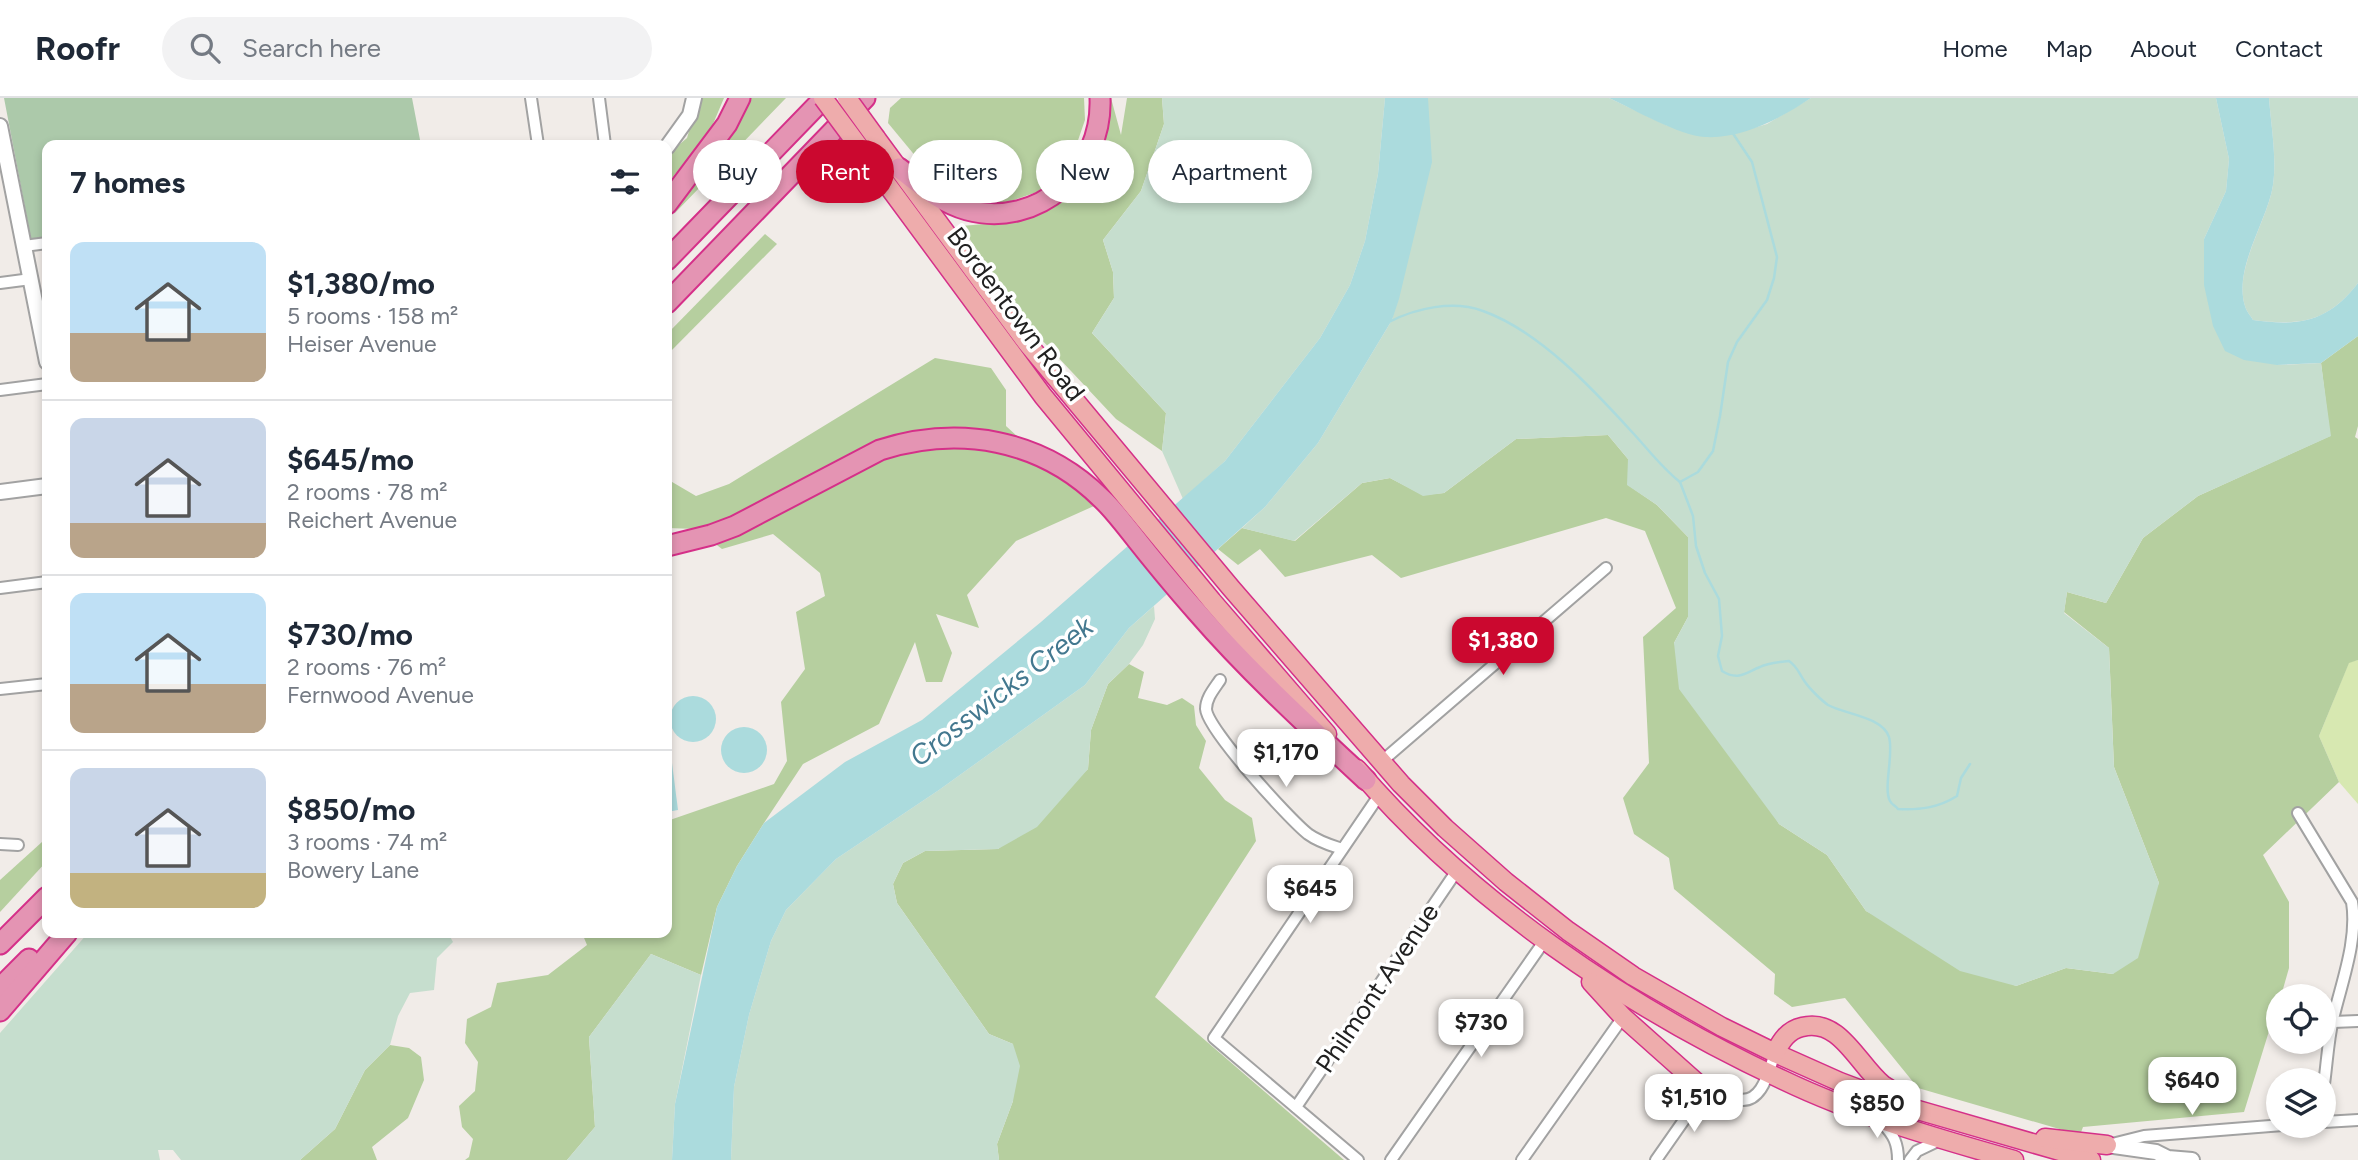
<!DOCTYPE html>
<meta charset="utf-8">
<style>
:root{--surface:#fff;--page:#f2f2f3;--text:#1f2937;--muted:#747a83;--line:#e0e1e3;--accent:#cb082f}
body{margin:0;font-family:Figtree,sans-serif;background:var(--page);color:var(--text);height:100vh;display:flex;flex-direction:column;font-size:26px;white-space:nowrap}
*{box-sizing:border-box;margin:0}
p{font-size:23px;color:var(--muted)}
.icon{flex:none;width:38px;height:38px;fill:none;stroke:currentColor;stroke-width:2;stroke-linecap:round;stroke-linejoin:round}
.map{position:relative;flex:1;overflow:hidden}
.side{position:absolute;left:42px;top:42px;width:630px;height:798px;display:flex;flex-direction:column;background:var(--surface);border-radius:14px;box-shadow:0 4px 10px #0003}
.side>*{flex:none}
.hud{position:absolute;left:693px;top:42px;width:665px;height:63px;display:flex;gap:14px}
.controls{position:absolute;left:2266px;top:886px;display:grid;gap:14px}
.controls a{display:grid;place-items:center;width:70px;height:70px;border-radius:50%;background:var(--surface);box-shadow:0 4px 10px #0003;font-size:35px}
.price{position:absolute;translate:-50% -60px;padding:0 16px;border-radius:14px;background:#fff;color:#222;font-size:23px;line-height:46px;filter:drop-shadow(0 2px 4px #0008)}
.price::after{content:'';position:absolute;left:50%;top:42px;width:21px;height:16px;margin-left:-10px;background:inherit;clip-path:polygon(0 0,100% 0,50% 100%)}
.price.on{background:var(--accent);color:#fff}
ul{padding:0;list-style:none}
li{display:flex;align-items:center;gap:21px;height:175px;padding:0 28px}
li+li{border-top:2px solid var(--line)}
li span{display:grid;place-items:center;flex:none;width:196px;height:140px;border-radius:14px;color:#555}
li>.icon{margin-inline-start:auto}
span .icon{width:84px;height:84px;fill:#fffc;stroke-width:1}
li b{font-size:30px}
h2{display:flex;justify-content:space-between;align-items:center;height:84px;padding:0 28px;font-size:30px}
.chip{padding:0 24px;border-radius:32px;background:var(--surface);box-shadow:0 4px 10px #0003;font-size:24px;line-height:63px}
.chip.on{background:var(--accent);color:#fff}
header{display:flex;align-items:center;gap:42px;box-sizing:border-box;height:98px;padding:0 35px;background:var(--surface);border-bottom:2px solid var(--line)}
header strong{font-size:33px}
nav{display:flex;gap:38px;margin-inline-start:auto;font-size:24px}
.search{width:490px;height:63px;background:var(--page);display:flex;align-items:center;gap:18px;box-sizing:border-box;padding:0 24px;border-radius:38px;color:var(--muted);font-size:26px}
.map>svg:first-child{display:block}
.grass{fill:#d7e8b1}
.forest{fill:#b6cf9f}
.wetland{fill:#c6dece}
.cemetery{fill:#acc9aa}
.water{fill:#abdbdd}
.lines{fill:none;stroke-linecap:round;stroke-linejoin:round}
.stream{stroke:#abdbdd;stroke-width:2.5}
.minor-casing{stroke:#a2a2a2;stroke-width:14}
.tertiary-casing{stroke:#a2a2a2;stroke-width:18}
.trunk-casing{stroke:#d53089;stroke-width:21}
.motorway-casing{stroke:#d53089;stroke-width:23}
.minor{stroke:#fff;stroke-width:10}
.tertiary{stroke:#fff;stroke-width:14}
.trunk{stroke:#eeacac;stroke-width:18}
.motorway{stroke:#e494b3;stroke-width:19}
.trunk-bridge-casing{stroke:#d53089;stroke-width:21;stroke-linecap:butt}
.trunk-bridge{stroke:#eeacac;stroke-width:18}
.labels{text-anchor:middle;stroke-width:7;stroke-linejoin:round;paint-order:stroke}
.street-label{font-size:26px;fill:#212121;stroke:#fff}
.water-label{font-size:28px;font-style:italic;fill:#43788f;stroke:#fff}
</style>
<header>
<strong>Roofr</strong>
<div class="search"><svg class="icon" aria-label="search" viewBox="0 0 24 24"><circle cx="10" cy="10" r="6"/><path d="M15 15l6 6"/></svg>Search here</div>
<nav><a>Home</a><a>Map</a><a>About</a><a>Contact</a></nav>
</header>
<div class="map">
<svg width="2358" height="1062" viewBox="0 0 2358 1062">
<rect width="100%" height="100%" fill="#f1ece8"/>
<!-- grass -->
<path class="grass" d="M2358,562V706L2339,684L2319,638L2349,564Z"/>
<!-- forest -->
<g class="forest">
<path d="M697,0H724L710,33L667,86V57L687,40L697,6Z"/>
<path d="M747,0H786L674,116L738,18Z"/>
<path d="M901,0H1084L1085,22L1075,51L1059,76L1037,94L1008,104H972L936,83L888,25L890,10Z"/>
<path d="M1107,0H1111L1121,37L1127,0H1162L1164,26L1141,93L1103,142L1113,174L1114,200L1092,235L1166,315L1162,353L1116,321L1025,224L961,128C979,126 1014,125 1031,119C1084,97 1106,56 1107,0Z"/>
<path d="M765,136L777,146L667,257V236Z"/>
<path d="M2358,238V328L2355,339L2358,341V562L2349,565L2319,638L2339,684L2263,757L2289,804V870L2281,898H2278V904L2244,1014L2083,1029L2080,1037L1918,990L1845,900L1792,909L1774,896L1775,876L1674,791L1669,760L1634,736L1623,700L1649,665L1643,539L1676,510L1645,433L1606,420L1401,480L1372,457L1285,479L1260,451L1238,467L1218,451L1242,430L1295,443L1362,385L1390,380L1423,397L1444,395L1516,341L1608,337L1628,361V387L1657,407L1688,439V519L1674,545L1779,726L1827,757L1866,813L2016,888L2066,870L2113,876L2159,785L2114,669L2109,550L2064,514L2067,494L2106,505L2143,440L2198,398L2330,338L2321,265Z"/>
<path d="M935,260L991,270L1006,292V328L1094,408L1016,443L967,497L979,530L936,516L952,555L942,584H926L915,544L879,626L803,666L764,725L737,768L717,809L701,877L651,856L589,939L595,1029L567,1062H465L469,1059L473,1041L462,1029L459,1008L475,993L478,964L465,945L467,921L491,909L497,885L548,877L587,847L582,835H667V723L774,686L787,663L781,604L805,571L796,514L825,498L820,475L773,436L722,451L696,431L667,430V381L696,398L729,386Z"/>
<path d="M1129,566L1144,574L1138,600L1167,607L1182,600L1194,608L1196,627L1206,643L1199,670L1225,702L1252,720L1256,743L1155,899L1344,1062H999L997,1046L1013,1003V946L989,936L897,805L893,786L903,765L925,753L998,751L1088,671L1091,632L1108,586Z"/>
<path d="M42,744L47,751V763L0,814V782Z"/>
<path d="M390,947L409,950L421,959L424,982L408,1020L372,1049L377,1062H300L335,1031L365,972Z"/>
</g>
<!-- wetland -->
<g class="wetland">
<path d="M1162,0H1385L1378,76L1365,143L1350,187L1320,240L1225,363L1183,401L1162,353L1166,315L1092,235L1114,200L1113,174L1103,142L1141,93L1164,26Z"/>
<path d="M1428,0H1609L1668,28L1733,36L1767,26L1811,0H2216L2229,61L2226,93L2204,141L2278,267L2321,265L2331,338L2198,398L2143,440L2106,505L2067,494L2064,515L2109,550L2114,669L2159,785L2138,860L2113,876L2066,870L2016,888L1960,873L1866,813L1827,757L1779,726L1679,591L1674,545L1688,519V439L1657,407L1627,387L1628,361L1608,337L1516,341L1444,395L1423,398L1390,380L1362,385L1294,443L1242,430L1265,409L1318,345L1392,222Z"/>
<path d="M2269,0H2358V185C2328,224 2301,228 2253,222C2251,218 2246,213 2245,208C2233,171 2268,122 2273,87C2277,59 2271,28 2269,0Z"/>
<path d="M1154,508L1155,521L1143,547L1129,566L1108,586L1091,632L1088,671L1037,729L998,751L925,753L903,765L893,786L897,805L989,936L1013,946L1020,968L1013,1003L997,1046L999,1062H731L734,989L749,917L771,843L786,812L836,761L939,692L1085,587L1129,530Z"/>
<path d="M88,835H363C391,839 419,835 448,835L453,844L437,860L434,892L410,895L398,918L390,947L365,972L335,1031L300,1062H181L173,1052H158L160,1062H0V935Z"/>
<path d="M651,856L701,877L675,1006L672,1062H567L595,1029L589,939Z"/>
</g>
<!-- cemetery -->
<path class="cemetery" d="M4,0H412L421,47H47V139L31,141Z"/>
<!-- water -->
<g class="water">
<path d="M1385,0H1428L1432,64L1399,201L1392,222L1318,345L1265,409L1129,530L1085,587L939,692L836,761L786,812L771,843L749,917L734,989L731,1062H672L675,1006L717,809L737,768L764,725L845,664L922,622L1041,524L1225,363L1320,240L1350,187L1365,143L1378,76Z"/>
<path d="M1609,0H1811C1781,20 1743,41 1705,39C1680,38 1633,11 1609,0Z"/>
<path d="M2216,0H2269C2271,28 2277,59 2273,87C2268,122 2233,170 2245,208C2246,213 2251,218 2253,222C2300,229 2329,223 2358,185V238L2321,265L2277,267L2244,262L2225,253L2213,228L2204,187V141L2226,93L2229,61Z"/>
<circle cx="693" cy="621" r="23"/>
<circle cx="744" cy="652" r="23"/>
<path d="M672,665L678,712L667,714V666Z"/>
</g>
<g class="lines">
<!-- stream -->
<g class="stream">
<path d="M1389,224C1416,210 1453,202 1483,213C1539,233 1592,290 1632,334C1648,351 1661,369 1680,384"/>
<path d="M1680,384L1693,418L1696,448L1705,475L1719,501L1722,538L1718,558L1722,573C1738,583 1745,575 1760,569C1768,565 1780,564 1789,563C1798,569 1799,576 1805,584C1810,591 1821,602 1828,607C1844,616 1883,619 1889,639C1894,656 1883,690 1890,703C1892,707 1896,708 1898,711C1920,712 1938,710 1957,698L1961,680L1970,666"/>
<path d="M1680,384L1698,374L1713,353L1720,318L1728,264L1737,244L1767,202L1774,180L1777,159L1752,64L1732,34"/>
</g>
<defs>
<g id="minor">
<path d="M531,0L538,47"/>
<path d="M599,0L605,47"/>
<path d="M24,148L47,145"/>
<path d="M0,185L31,181"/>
<path d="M0,292L47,286"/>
<path d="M0,490L47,484"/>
<path d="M1220,582C1214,591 1206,600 1206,611C1207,631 1289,721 1308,736C1319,744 1330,747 1342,751"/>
<path d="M0,591L47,586"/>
<path d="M1381,664L1606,470"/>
<path d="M2298,715L2352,804C2358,842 2342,883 2333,921C2328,942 2327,965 2324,986"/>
<path d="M0,746L18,747"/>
<path d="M2333,924L2358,923"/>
<path d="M1296,1009L1458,771"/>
<path d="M2324,1024L2358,1022"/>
<path d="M1883,1026C1894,1037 1898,1046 1898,1062"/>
<path d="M2112,1046L2144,1038L2283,1027"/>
<path d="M1358,1062L1214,940L1380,696"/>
<path d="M1391,1062L1545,842"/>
<path d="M1522,1062L1623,919"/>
<path d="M1656,1062L1705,992C1718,990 1725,998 1737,1001C1762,1008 1769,972 1775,955"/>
<path d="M1910,1062L1917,1053L1942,1041"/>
</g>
<g id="tertiary">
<path d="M0,28L47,264"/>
<path d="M667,49L690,17L694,0"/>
<path d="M0,394L47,388"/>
<path d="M2107,1047L2156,1054L2168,1060L2192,1062"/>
</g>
<g id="trunk">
<path d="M876,40L1027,245L1231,490L1401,686L1445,730L1506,784L1568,833L1633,878L1722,929L1775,955L1840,984L1904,1008L2091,1062"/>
<path d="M863,54L1043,298L1212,503L1327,636"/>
<path d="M1357,671C1470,803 1626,909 1783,982C1856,1017 1936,1040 2014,1062"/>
<path d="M1591,884L1623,919L1705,992"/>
<path d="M1775,955C1781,943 1788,932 1802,929C1840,919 1858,967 1883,987C1889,991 1896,995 1902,998"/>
<path d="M2045,1040L2107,1047"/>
</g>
<g id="motorway">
<path d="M899,70C920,86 941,105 967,112C1039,131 1103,72 1100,0"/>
<path d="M667,106L727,26L740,0"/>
<path d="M667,162L824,0"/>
<path d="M667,205L865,0"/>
<path d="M667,448L711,437L735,428L880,352C959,327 1041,341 1101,400C1112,410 1120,421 1129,432C1151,460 1173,487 1197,514C1249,574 1308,628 1366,682"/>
<path d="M0,846L47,799"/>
<path d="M0,890L29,861"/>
<path d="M0,913L67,835"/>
</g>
</defs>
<!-- minor casing -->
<use href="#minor" class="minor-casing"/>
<!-- tertiary casing -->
<use href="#tertiary" class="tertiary-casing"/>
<!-- trunk casing -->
<use href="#trunk" class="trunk-casing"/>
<!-- motorway casing -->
<use href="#motorway" class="motorway-casing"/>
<!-- minor -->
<use href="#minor" class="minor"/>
<!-- tertiary -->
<use href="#tertiary" class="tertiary"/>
<!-- trunk -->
<use href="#trunk" class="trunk"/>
<!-- motorway -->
<use href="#motorway" class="motorway"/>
<defs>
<g id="trunk-bridge">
<path d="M823,0L863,54"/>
<path d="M847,0L876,40"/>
</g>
</defs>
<!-- trunk-bridge casing -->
<use href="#trunk-bridge" class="trunk-bridge-casing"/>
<!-- trunk-bridge -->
<use href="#trunk-bridge" class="trunk-bridge"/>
</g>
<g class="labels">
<!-- street labels -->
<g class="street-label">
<text transform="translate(1016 216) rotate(53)" y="9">Bordentown Road</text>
<text transform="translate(1377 890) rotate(-56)" y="9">Philmont Avenue</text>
</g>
<!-- water labels -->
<g class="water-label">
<text transform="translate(1001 593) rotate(-38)" y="10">Crosswicks Creek</text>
</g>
</g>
</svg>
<div class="controls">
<a><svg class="icon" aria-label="locate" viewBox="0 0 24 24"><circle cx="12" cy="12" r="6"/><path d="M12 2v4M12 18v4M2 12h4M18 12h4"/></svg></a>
<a><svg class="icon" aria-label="layers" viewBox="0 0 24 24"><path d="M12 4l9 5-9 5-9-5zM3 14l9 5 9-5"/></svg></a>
</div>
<b class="price on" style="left:1503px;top:579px">$1,380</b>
<b class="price" style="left:1286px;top:691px">$1,170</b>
<b class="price" style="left:1310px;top:827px">$645</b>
<b class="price" style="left:1481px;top:961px">$730</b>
<b class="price" style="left:2192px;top:1019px">$640</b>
<b class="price" style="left:1694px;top:1036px">$1,510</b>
<b class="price" style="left:1877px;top:1042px">$850</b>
<div class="hud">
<a class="chip">Buy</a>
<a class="chip on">Rent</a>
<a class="chip">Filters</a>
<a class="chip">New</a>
<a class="chip">Apartment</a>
</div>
<section class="side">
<h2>7 homes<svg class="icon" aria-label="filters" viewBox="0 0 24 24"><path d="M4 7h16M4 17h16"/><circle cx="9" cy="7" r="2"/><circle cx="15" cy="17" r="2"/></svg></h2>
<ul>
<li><span style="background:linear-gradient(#bfe0f5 65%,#b9a48a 0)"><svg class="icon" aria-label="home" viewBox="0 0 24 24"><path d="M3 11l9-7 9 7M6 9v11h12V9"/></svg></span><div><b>$1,380/mo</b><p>5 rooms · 158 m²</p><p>Heiser Avenue</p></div></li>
<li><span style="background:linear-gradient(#c9d6e8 75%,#b9a48a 0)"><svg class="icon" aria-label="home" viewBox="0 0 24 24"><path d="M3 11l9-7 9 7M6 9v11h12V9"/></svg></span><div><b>$645/mo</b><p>2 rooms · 78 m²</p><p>Reichert Avenue</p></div></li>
<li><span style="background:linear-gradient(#bfe0f5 65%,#b9a48a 0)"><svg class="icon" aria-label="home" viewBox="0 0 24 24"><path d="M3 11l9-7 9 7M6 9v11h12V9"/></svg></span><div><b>$730/mo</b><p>2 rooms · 76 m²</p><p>Fernwood Avenue</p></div></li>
<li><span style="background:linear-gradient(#c9d6e8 75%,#c2b280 0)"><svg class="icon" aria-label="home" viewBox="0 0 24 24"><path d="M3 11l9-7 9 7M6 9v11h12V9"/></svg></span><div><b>$850/mo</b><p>3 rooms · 74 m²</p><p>Bowery Lane</p></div></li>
</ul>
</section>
</div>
